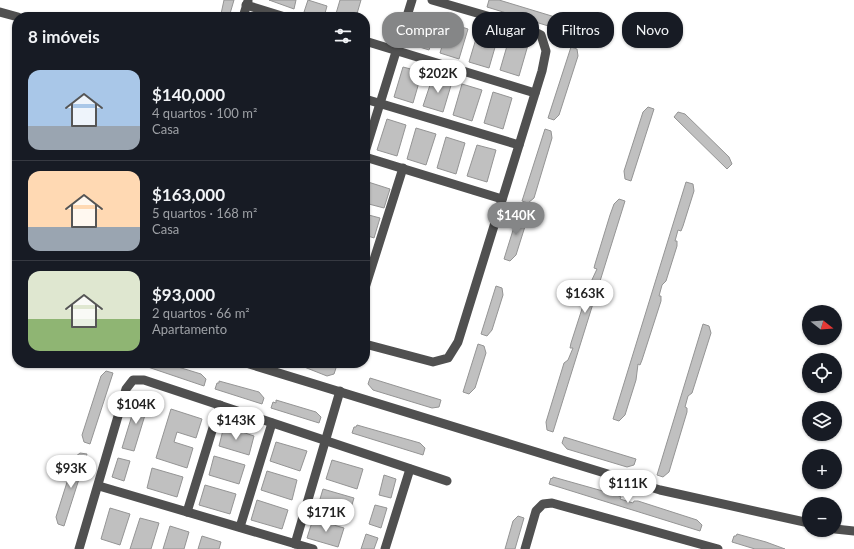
<!DOCTYPE html>
<html lang="pt">
<meta charset="utf-8">
<style>
:root{--surface:#171b24;--page:#242831;--text:#f1f3f6;--muted:#9ea1a6;--line:#363941;--accent:#858687}
body{margin:0;font-family:Lato,sans-serif;background:var(--page);color:var(--text);height:100vh;display:flex;flex-direction:column;font-size:15px;white-space:nowrap}
*{box-sizing:border-box;margin:0}
p{font-size:13px;color:var(--muted)}
.icon{flex:none;width:22px;height:22px;fill:none;stroke:currentColor;stroke-width:2;stroke-linecap:round;stroke-linejoin:round}
.map{position:relative;flex:1;overflow:hidden}
.drawer{position:absolute;left:12px;top:12px;width:358px;height:356px;display:flex;flex-direction:column;background:var(--surface);border-radius:16px;box-shadow:0 1px 3px #0004}
.drawer>*{flex:none}
.top-card{position:absolute;left:382px;top:12px;width:380px;height:36px;display:flex;gap:8px}
.needle{width:26px;rotate:107deg}
.tools{position:absolute;left:802px;top:305px;display:grid;gap:8px}
.tools a{display:grid;place-items:center;width:40px;height:40px;border-radius:50%;background:var(--surface);box-shadow:0 1px 3px #0004;font-size:20px}
.price{position:absolute;translate:-50% -34px;padding:0 9px;border-radius:14px;background:#fff;color:#222;font-size:13px;line-height:26px;filter:drop-shadow(0 1px 2px #0008)}
.price::after{content:'';position:absolute;left:50%;top:24px;width:12px;height:9px;margin-left:-6px;background:inherit;clip-path:polygon(0 0,100% 0,50% 100%)}
.price.active{background:var(--accent);color:#fff}
ul{padding:0;list-style:none}
li{display:flex;align-items:center;gap:12px;height:100px;padding:0 16px}
li+li{border-top:1px solid var(--line)}
li span{display:grid;place-items:center;flex:none;width:112px;height:80px;border-radius:12px;color:#555}
li>.icon{margin-inline-start:auto}
span .icon{width:48px;height:48px;fill:#fffc;stroke-width:1}
li b{font-size:17px}
h2{display:flex;justify-content:space-between;align-items:center;height:48px;padding:0 16px;font-size:17px}
.tag{padding:0 14px;border-radius:16px;background:var(--surface);box-shadow:0 1px 3px #0004;font-size:14px;line-height:36px}
.tag.active{background:var(--accent);color:#fff}
.map>svg:first-child{display:block}
.building{fill:#c0c0c0;stroke:#949494}
.lines{fill:none;stroke-linecap:round;stroke-linejoin:round}
.minor{stroke:#505050;stroke-width:9}
</style>
<div class="map">
<svg width="854" height="549" viewBox="0 0 854 549">
<rect width="100%" height="100%" fill="#fff"/>
<!-- building -->
<g class="building">
<path d="M224,0H234L229,17H222L223,14H221Z"/>
<path d="M269,0H296L294,9Z"/>
<path d="M308,0L327,6L324,17L304,12Z"/>
<path d="M340,0H361L356,17H335Z"/>
<path d="M489,0H499L555,17L560,22L558,29L487,7Z"/>
<path d="M419,14L439,20L429,50L410,44Z"/>
<path d="M449,23L468,29L459,59L440,53Z"/>
<path d="M478,32L498,37L489,68L469,62Z"/>
<path d="M509,39L528,45L519,76L500,70Z"/>
<path d="M571,47L577,49L578,56L559,115L554,120L548,118Z"/>
<path d="M403,67L422,72L413,103L394,97Z"/>
<path d="M433,76L452,82L443,112L423,106Z"/>
<path d="M462,84L482,90L472,121L453,115Z"/>
<path d="M493,92L512,98L503,129L484,123Z"/>
<path d="M648,107L654,109L631,181L625,179L624,171L643,112Z"/>
<path d="M678,112L685,114L729,157L732,164L727,169L674,117Z"/>
<path d="M387,119L406,125L397,156L377,150Z"/>
<path d="M416,128L436,134L426,165L407,159Z"/>
<path d="M545,129L551,131L552,138L534,198L528,203L522,201Z"/>
<path d="M446,137L465,143L456,174L437,168Z"/>
<path d="M477,145L496,150L487,182L467,176Z"/>
<path d="M365,181L390,189L384,208L365,203Z"/>
<path d="M686,182L693,184L694,191L683,226L681,231L678,230L675,241H677V246L666,281L662,285L659,296H661V301L642,360L640,365L638,364L636,380L625,415L619,421L613,419Z"/>
<path d="M619,199L625,201L553,432L547,430L546,422L564,363L568,360L573,348H570L571,343L590,284L597,269L594,268L595,264L610,215L614,204Z"/>
<path d="M519,211L525,213L527,220L516,255L510,261L504,259Z"/>
<path d="M365,214L380,218L374,238L365,235Z"/>
<path d="M496,286L502,288L503,295L492,330L487,336L481,334Z"/>
<path d="M703,324L709,326L711,333L692,393L688,396L685,407L687,408V412L669,472L663,477L657,475Z"/>
<path d="M478,344L484,346L486,353L475,388L469,394L463,392Z"/>
<path d="M136,363H165L201,374L206,379L204,386Z"/>
<path d="M294,363H319L336,368L334,374L327,376Z"/>
<path d="M106,371L113,373L90,444L84,442L82,435L101,376Z"/>
<path d="M370,378L441,400L439,407L432,408L373,390L368,384Z"/>
<path d="M219,381L259,392L264,398L262,404L215,389L217,383H219Z"/>
<path d="M137,399L149,402L134,451L122,448Z"/>
<path d="M276,400L316,412L321,417L319,423L271,408L273,402L276,403Z"/>
<path d="M171,409L202,419L196,438L177,432L174,442L193,448L187,468L156,458Z"/>
<path d="M357,425L420,443L425,448L423,455L352,433L354,427H356Z"/>
<path d="M224,426L254,436L249,455L219,446Z"/>
<path d="M564,437L636,459L634,465L627,467L567,449L562,443Z"/>
<path d="M276,442L307,451L300,471L270,461Z"/>
<path d="M80,453L87,454L64,526L58,524L56,517L75,457Z"/>
<path d="M214,456L245,465L239,484L209,475Z"/>
<path d="M118,458L130,461L124,481L112,477Z"/>
<path d="M332,460L363,469L357,489L326,479Z"/>
<path d="M152,468L183,477L177,497L147,488Z"/>
<path d="M267,471L297,480L292,500L261,490Z"/>
<path d="M384,475L396,479L391,498L379,495Z"/>
<path d="M553,477L617,495L621,497L620,499L633,503L634,501H638L697,520L702,525L700,531L549,484L551,478L552,479Z"/>
<path d="M205,485L236,494L230,514L199,505Z"/>
<path d="M323,489L354,498L348,518L317,509Z"/>
<path d="M257,500L288,510L282,529L251,520Z"/>
<path d="M375,505L387,508L381,528L369,524Z"/>
<path d="M110,508L130,514L120,545L101,539Z"/>
<path d="M518,516L524,518L515,549H505L513,521Z"/>
<path d="M140,518L159,523L151,549H130Z"/>
<path d="M313,519L344,528L338,547L307,538Z"/>
<path d="M170,526L189,532L184,549H163Z"/>
<path d="M366,534L378,538L374,549H361Z"/>
<path d="M737,534L766,542L785,549H755L732,542L734,536H736Z"/>
<path d="M202,536L221,542L219,549H198Z"/>
</g>
<g class="lines">
<!-- minor -->
<g class="minor">
<path d="M246,5L285,17"/>
<path d="M0,12L18,17"/>
<path d="M243,17L248,1"/>
<path d="M365,41L535,93"/>
<path d="M365,99L519,145"/>
<path d="M365,152L412,0"/>
<path d="M365,157L502,199"/>
<path d="M365,288L403,168"/>
<path d="M365,344L433,362L448,358L458,342L542,71L546,51L541,35L525,27L432,0"/>
<path d="M246,363L660,490L809,523"/>
<path d="M99,486L313,549"/>
<path d="M187,512L220,405"/>
<path d="M240,527L272,423"/>
<path d="M835,529L854,531"/>
<path d="M295,544L340,391"/>
<path d="M79,549L126,389L133,380H144L447,481"/>
<path d="M385,549L410,469"/>
<path d="M525,549L536,511L543,504L552,503L718,549"/>
</g>
</g>
</svg>
<div class="tools">
<a><svg class="needle" viewBox="-14 -14 28 28"><path d="M0-13l5 13h-10z" fill="#e53935"/><path d="M0 13l5-13h-10z" fill="#9ea1a6"/></svg></a>
<a><svg class="icon" aria-label="locate" viewBox="0 0 24 24"><circle cx="12" cy="12" r="6"/><path d="M12 2v4M12 18v4M2 12h4M18 12h4"/></svg></a>
<a><svg class="icon" aria-label="layers" viewBox="0 0 24 24"><path d="M12 4l9 5-9 5-9-5zM3 14l9 5 9-5"/></svg></a>
<a>+</a>
<a>−</a>
</div>
<b class="price" style="left:438px;top:94px">$202K</b>
<b class="price active" style="left:516px;top:236px">$140K</b>
<b class="price" style="left:585px;top:314px">$163K</b>
<b class="price" style="left:136px;top:425px">$104K</b>
<b class="price" style="left:236px;top:441px">$143K</b>
<b class="price" style="left:71px;top:489px">$93K</b>
<b class="price" style="left:628px;top:504px">$111K</b>
<b class="price" style="left:326px;top:533px">$171K</b>
<div class="top-card">
<a class="tag active">Comprar</a>
<a class="tag">Alugar</a>
<a class="tag">Filtros</a>
<a class="tag">Novo</a>
</div>
<section class="drawer">
<h2>8 imóveis<svg class="icon" aria-label="filters" viewBox="0 0 24 24"><path d="M4 7h16M4 17h16"/><circle cx="9" cy="7" r="2"/><circle cx="15" cy="17" r="2"/></svg></h2>
<ul>
<li><span style="background:linear-gradient(#a9c7e8 70%,#9aa5b1 0)"><svg class="icon" aria-label="home" viewBox="0 0 24 24"><path d="M3 11l9-7 9 7M6 9v11h12V9"/></svg></span><div><b>$140,000</b><p>4 quartos · 100 m²</p><p>Casa</p></div></li>
<li><span style="background:linear-gradient(#ffd9b3 70%,#9aa5b1 0)"><svg class="icon" aria-label="home" viewBox="0 0 24 24"><path d="M3 11l9-7 9 7M6 9v11h12V9"/></svg></span><div><b>$163,000</b><p>5 quartos · 168 m²</p><p>Casa</p></div></li>
<li><span style="background:linear-gradient(#dfe7d0 60%,#8fb573 0)"><svg class="icon" aria-label="home" viewBox="0 0 24 24"><path d="M3 11l9-7 9 7M6 9v11h12V9"/></svg></span><div><b>$93,000</b><p>2 quartos · 66 m²</p><p>Apartamento</p></div></li>
</ul>
</section>
</div>
